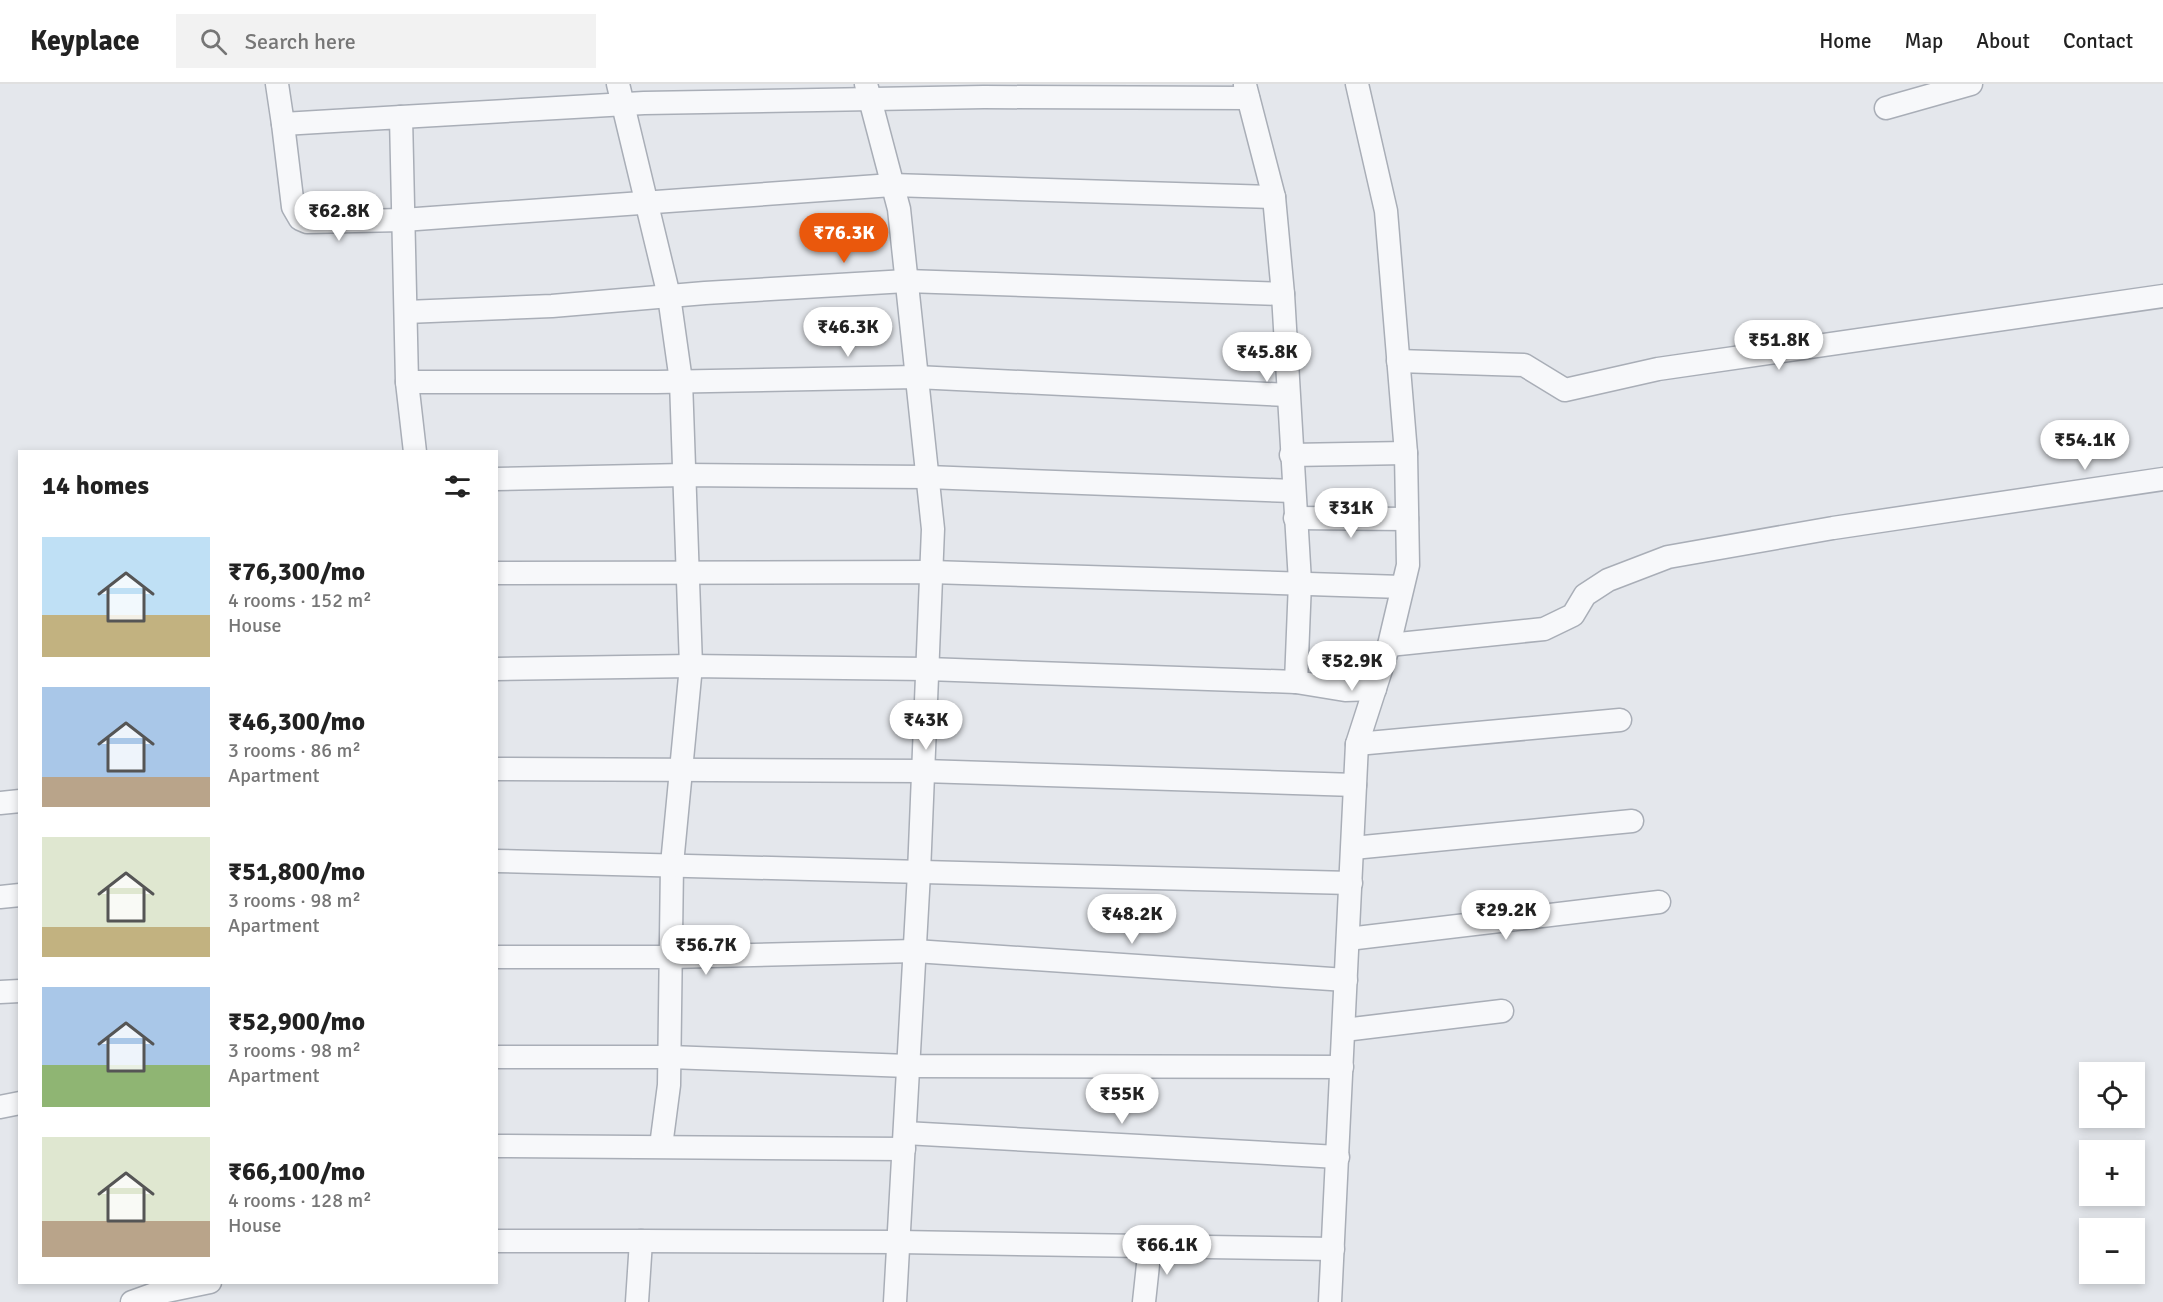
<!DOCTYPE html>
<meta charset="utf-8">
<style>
:root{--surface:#fff;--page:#f2f2f2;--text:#222;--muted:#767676;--line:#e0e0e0;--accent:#ea580c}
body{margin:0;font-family:Signika,sans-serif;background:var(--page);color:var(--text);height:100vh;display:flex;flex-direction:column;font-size:22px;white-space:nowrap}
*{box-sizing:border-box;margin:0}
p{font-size:20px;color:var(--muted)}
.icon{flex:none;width:33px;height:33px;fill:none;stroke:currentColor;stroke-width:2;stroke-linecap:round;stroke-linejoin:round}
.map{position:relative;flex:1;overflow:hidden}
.details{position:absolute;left:18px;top:366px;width:480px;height:834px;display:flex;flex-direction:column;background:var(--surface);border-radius:0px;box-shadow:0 3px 9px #0003}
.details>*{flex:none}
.fabs{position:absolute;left:2079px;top:978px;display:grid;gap:12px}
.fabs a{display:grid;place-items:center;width:66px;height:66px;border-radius:0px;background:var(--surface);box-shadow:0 3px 9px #0003;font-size:30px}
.price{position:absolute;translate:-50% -51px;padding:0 14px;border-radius:21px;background:#fff;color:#222;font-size:20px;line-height:39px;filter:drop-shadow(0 2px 3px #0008)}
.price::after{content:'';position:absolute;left:50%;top:36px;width:18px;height:14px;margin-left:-9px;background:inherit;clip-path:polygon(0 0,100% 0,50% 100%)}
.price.active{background:var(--accent);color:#fff}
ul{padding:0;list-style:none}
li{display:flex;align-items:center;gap:18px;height:150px;padding:0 24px}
li span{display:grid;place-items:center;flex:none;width:168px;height:120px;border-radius:0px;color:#555}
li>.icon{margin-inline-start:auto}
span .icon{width:72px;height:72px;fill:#fffc;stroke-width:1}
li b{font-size:26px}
h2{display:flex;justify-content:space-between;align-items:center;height:72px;padding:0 24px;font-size:26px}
header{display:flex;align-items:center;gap:36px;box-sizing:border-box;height:84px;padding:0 30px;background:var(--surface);border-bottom:2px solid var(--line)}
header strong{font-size:28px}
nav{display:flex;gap:33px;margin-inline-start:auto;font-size:21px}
.search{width:420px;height:54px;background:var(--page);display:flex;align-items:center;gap:15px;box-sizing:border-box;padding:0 21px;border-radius:0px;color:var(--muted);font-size:22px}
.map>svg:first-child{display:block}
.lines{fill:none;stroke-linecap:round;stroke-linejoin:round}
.minor-casing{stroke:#a9aeb7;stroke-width:25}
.minor{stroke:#f7f8fa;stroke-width:22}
</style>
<header>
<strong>Keyplace</strong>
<div class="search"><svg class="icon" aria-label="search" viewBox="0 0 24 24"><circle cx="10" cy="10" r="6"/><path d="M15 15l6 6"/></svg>Search here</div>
<nav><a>Home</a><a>Map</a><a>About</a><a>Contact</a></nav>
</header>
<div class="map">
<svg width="2163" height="1218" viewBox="0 0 2163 1218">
<rect width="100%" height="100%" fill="#e4e7ec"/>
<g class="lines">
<defs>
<g id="minor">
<path d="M277,0L283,40L401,33L407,298L415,368"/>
<path d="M618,0L669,212L681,297L691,582L672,780L669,1001L661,1062"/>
<path d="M866,0L899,125L933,445L919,789L895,1218"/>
<path d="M1245,1L1274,113L1283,210L1300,498L1296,598"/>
<path d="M1886,24L1971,0"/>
<path d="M401,33L644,19L984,13L1248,14"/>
<path d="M283,40L293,123L300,135L307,138L403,136L892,101L1274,113"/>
<path d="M406,228L552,222L705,209L906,197L1283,210"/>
<path d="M1398,277L1524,281L1565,306L1658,285L2163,212"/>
<path d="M407,298H657L916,293L1288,311"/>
<path d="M1291,371L1406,369"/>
<path d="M496,395L684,391L927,393L1293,407"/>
<path d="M1295,434L1407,435"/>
<path d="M496,489L931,488L1402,503"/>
<path d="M1389,561L1544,545L1573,531L1585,511L1608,496L1668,473L1833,444L2163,395"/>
<path d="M496,585L691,582L927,585L1296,598L1345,606L1375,605"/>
<path d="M1357,660L1620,636"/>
<path d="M496,685L923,687L1355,701"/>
<path d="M0,719L20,717"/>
<path d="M1353,764L1632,737"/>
<path d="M496,777L1351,799"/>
<path d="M0,813L20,811"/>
<path d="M1348,855L1659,818"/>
<path d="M496,873H670L915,867L1346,896"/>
<path d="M0,908L20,907"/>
<path d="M1344,946L1502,927"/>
<path d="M496,973H669L908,982L1342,983"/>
<path d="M0,1023L20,1019"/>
<path d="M905,1049L1338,1073"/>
<path d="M496,1062L904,1065"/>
<path d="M496,1157H641L637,1218"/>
<path d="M641,1157L899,1158L1333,1165"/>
<path d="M132,1218L157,1209L210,1198"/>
<path d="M1144,1218L1150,1162"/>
<path d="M1330,1218L1357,660L1389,561L1408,481L1406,369L1386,127L1357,0"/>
</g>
</defs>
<!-- minor casing -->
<use href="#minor" class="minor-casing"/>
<!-- minor -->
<use href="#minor" class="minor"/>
</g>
</svg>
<div class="fabs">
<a><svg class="icon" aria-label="locate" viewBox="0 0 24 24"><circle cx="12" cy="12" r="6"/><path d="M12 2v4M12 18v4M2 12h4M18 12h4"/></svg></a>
<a>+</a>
<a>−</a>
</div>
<b class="price" style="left:339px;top:158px">₹62.8K</b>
<b class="price active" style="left:844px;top:180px">₹76.3K</b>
<b class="price" style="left:848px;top:274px">₹46.3K</b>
<b class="price" style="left:1779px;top:287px">₹51.8K</b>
<b class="price" style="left:1267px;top:299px">₹45.8K</b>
<b class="price" style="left:2085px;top:387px">₹54.1K</b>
<b class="price" style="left:1351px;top:455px">₹31K</b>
<b class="price" style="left:1352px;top:608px">₹52.9K</b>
<b class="price" style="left:926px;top:667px">₹43K</b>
<b class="price" style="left:1506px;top:857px">₹29.2K</b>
<b class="price" style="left:1132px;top:861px">₹48.2K</b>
<b class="price" style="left:706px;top:892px">₹56.7K</b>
<b class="price" style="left:1122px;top:1041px">₹55K</b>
<b class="price" style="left:1167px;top:1192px">₹66.1K</b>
<section class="details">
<h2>14 homes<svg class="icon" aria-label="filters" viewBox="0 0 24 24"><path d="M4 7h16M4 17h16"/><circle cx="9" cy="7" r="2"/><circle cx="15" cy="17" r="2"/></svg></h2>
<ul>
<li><span style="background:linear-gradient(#bfe0f5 65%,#c2b280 0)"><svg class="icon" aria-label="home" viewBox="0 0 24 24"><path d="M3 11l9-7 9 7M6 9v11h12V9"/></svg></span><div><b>₹76,300/mo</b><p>4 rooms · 152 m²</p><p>House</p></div></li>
<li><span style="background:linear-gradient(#a9c7e8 75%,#b9a48a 0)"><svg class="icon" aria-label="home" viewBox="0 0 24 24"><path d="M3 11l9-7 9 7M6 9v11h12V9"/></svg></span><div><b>₹46,300/mo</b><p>3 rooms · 86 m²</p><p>Apartment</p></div></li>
<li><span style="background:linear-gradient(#dfe7d0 75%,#c2b280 0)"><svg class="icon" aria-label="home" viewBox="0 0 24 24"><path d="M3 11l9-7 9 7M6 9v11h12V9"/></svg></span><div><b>₹51,800/mo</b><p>3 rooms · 98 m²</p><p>Apartment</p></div></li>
<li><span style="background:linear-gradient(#a9c7e8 65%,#8fb573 0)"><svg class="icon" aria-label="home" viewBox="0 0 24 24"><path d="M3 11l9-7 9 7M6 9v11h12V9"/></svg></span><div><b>₹52,900/mo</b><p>3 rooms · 98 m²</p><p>Apartment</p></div></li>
<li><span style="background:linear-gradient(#dfe7d0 70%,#b9a48a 0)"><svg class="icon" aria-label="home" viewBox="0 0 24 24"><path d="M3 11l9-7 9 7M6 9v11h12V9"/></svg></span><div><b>₹66,100/mo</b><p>4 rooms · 128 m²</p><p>House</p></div></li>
</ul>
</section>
</div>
